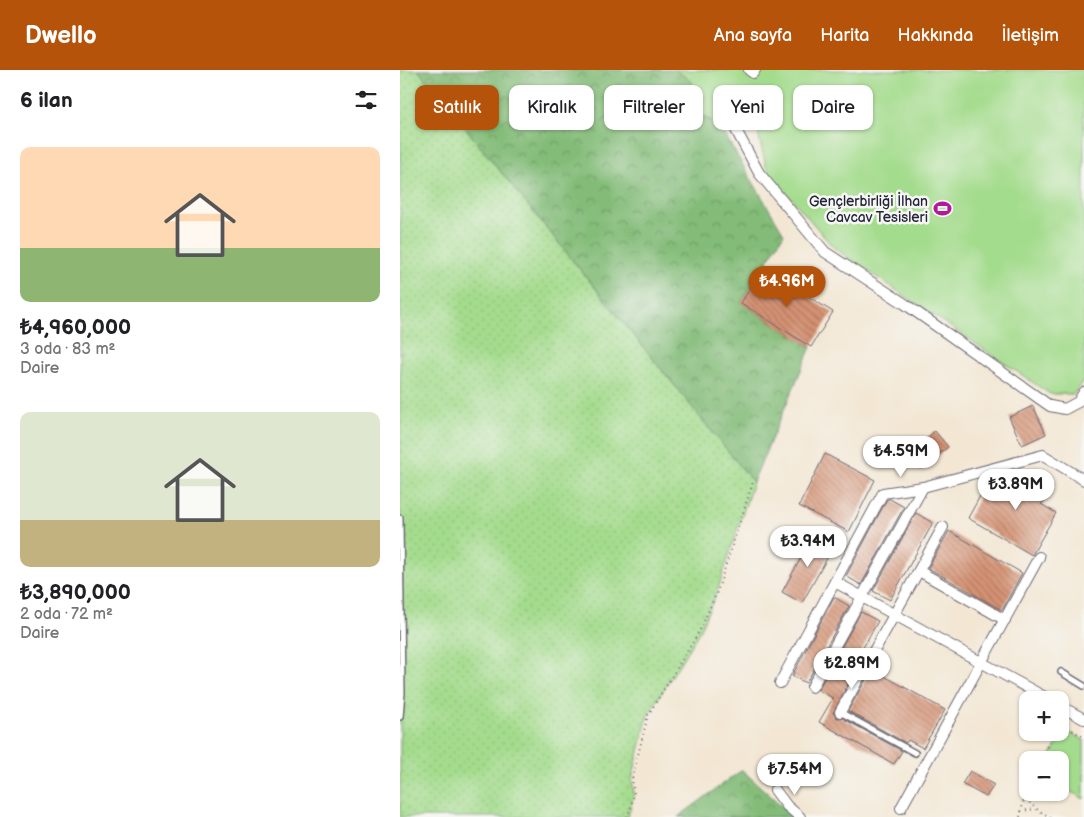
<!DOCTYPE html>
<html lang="tr">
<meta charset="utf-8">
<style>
:root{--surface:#fff;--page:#f6f6f6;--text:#202124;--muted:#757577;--accent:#b45309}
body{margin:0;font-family:"Balsamiq Sans",sans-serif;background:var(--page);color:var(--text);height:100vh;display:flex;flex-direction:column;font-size:19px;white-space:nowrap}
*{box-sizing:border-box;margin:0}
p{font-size:16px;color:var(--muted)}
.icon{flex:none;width:28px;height:28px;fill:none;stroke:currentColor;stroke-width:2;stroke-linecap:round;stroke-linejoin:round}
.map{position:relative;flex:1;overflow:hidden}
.panel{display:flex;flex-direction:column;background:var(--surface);width:400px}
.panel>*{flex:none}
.hud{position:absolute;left:15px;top:15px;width:475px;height:45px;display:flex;gap:10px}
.tools{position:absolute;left:619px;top:621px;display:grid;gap:10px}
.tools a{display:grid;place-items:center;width:50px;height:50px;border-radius:10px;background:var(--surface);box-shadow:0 1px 4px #0004;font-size:25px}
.price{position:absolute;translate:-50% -42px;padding:0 11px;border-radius:18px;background:#fff;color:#222;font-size:16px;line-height:32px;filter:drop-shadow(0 1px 2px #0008)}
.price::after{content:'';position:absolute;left:50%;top:30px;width:15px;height:11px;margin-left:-8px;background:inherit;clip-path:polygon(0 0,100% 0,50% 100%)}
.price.active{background:var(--accent);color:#fff}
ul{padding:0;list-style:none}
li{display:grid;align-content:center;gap:10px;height:265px;padding:0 20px}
li span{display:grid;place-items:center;height:155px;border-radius:10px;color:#555}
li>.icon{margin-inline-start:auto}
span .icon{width:90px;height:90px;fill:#fffc;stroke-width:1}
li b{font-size:21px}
h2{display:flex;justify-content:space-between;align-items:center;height:60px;padding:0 20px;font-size:21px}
.pill{padding:0 18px;border-radius:10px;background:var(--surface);box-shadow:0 1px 4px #0004;font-size:18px;line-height:45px}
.pill.active{background:var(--accent);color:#fff}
header{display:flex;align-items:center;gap:30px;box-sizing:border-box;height:70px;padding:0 25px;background:var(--accent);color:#fff}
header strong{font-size:24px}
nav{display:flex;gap:28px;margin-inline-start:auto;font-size:18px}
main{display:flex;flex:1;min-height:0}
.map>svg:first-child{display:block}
.grass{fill:url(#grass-dots);stroke:#637f64}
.forest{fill:url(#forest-crowns);stroke:#526f5a}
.pitch{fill:#a4dc8d;stroke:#637f64}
.building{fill:url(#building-back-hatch)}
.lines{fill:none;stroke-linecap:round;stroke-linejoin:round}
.lane-casing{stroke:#6b6771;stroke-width:8}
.street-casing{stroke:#6b6771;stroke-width:12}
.path{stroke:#6b6771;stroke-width:2;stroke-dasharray:1 4;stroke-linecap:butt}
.lane{stroke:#fff;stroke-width:5}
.street{stroke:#fff;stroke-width:10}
.labels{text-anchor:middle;stroke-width:5;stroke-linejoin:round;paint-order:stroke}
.poi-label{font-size:14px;fill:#22223b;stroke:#f6f6f2;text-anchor:end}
</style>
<header>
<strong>Dwello</strong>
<nav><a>Ana sayfa</a><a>Harita</a><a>Hakkında</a><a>İletişim</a></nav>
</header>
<main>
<section class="panel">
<h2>6 ilan<svg class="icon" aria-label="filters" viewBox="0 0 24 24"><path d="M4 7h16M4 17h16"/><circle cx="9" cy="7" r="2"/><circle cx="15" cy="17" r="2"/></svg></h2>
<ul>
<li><span style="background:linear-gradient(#ffd9b3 65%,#8fb573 0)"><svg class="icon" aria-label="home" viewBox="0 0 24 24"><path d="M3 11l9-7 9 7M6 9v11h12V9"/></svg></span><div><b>₺4,960,000</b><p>3 oda · 83 m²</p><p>Daire</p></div></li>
<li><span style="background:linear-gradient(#dfe7d0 70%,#c2b280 0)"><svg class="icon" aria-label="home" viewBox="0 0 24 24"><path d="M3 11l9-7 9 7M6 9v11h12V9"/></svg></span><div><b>₺3,890,000</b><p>2 oda · 72 m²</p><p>Daire</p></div></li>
</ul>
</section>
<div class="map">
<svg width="684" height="747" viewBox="0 0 684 747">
<defs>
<pattern id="grass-dots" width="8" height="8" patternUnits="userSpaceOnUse" patternTransform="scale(1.25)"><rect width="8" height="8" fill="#a4dc8d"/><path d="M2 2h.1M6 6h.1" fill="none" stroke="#8dbc7b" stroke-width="1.8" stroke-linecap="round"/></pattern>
<pattern id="forest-crowns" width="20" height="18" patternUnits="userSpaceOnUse" patternTransform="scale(1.25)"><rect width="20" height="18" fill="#83bc78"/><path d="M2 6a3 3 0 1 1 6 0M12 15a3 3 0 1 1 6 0" fill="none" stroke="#6b9864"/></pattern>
<pattern id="building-back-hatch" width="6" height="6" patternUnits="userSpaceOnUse" patternTransform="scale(1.25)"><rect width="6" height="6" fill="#d59273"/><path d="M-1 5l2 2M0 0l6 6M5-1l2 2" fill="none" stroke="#ac7760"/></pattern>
</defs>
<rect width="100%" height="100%" fill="#f6f6f2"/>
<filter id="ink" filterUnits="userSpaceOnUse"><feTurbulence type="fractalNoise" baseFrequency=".02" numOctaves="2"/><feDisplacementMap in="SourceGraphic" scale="10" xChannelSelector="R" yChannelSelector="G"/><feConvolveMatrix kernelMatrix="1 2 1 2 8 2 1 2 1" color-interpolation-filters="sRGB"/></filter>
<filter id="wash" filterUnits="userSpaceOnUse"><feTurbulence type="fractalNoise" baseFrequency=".0096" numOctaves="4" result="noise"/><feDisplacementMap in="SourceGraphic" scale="20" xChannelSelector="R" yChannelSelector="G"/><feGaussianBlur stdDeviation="1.12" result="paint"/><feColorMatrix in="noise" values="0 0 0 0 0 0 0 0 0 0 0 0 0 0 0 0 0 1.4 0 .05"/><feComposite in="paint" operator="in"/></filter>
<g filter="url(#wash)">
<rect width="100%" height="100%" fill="#f3e7d4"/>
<!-- grass -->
<path class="grass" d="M0,0H18L353,412L317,522L299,562L248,645L232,709L234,724L230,740L227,747H0Z"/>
<!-- forest -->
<g class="forest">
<path d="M18,0H275C298,13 298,17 299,43L319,55L384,164L341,233L411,277L353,412Z"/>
<path d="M342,700L394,747H278Z"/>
</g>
<!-- pitch -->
<g class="pitch">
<path d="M275,0H682L684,2V309L674,324H650L434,178L367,100L354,47L333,37L319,55L298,43C298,17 298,14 275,0Z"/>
<path d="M665,660L684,670V729L660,716V690H648Z"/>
</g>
<g id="blocks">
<!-- building -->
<g class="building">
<path d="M363,198L433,242L411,277L341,233Z"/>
<path d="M633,336L646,364L622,375L609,347Z"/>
<path d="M535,361L548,377L521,399L508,383Z"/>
<path d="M425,384L475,410L449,462L399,436Z"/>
<path d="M638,403L648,407L653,417L649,427L641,434L656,443L632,485L568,448L591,406L621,423L627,408Z"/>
<path d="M487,429H490L504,437L461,515L446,506Z"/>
<path d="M516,443L533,453L490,530L473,521Z"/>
<path d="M549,461L622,503L602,540L528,498Z"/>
<path d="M415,463L435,474L402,533L382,522Z"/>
<path d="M434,527L449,536L406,613L392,606Z"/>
<path d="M461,542L478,551L456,590L460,592L433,643L437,648H442L502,681L494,694L419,652L433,628L418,620Z"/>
<path d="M472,599L545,640L523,678L508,670L506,673L448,641Z"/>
<path d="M570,701L594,715L586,727L562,714Z"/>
</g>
</g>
</g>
<g filter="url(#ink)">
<use href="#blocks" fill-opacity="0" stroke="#6b6771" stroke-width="1"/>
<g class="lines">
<defs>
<g id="lane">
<path d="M0,448L2,623L0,647"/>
<path d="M661,602L684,616"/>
<path d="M440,642L515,683"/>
</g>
<g id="street">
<path d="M349,0L353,3L355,0"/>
<path d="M335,58L359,103L425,182L505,234L650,336L665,339L678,332L684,322"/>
<path d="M519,501L605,550"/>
<path d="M435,512L650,630"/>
<path d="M380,613L483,423L523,417L643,385L684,410"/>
<path d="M412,617L523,417"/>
<path d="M660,636L684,649"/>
<path d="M440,642L543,457"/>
<path d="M375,720L387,736L400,747"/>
<path d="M501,738L639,487"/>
</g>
</defs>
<!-- lane casing -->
<use href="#lane" class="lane-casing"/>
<!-- street casing -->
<use href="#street" class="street-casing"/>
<!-- path -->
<g class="path">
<path d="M660,658L663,655L684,667"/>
<path d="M640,690L657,662"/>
<path d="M624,724C630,736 639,741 650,747"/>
<path d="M621,741L636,739"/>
<path d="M227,747L230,740L234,724L232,709L248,645L299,562L317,522L353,412"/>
<path d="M620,747L628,710"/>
</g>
<!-- lane -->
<use href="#lane" class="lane"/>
<!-- street -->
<use href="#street" class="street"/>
</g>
</g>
<!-- icons -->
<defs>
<symbol id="stadium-bare" viewBox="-9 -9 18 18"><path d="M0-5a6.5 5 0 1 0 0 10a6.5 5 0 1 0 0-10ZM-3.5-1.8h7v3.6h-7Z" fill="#b5179e" stroke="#f6f6f2" stroke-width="2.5" paint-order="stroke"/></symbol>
</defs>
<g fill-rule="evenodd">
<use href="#stadium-bare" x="530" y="126" width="25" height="25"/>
</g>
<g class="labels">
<!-- poi labels -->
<g class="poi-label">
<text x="528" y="136">Gençlerbirliği İlhan<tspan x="528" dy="16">Cavcav Tesisleri</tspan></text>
</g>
</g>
</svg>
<div class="tools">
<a>+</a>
<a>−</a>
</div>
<b class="price active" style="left:387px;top:238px">₺4.96M</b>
<b class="price" style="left:501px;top:408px">₺4.59M</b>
<b class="price" style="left:616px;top:441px">₺3.89M</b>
<b class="price" style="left:408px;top:498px">₺3.94M</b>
<b class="price" style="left:452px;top:620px">₺2.89M</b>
<b class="price" style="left:395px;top:726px">₺7.54M</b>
<div class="hud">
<a class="pill active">Satılık</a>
<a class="pill">Kiralık</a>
<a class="pill">Filtreler</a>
<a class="pill">Yeni</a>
<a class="pill">Daire</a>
</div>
</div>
</main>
